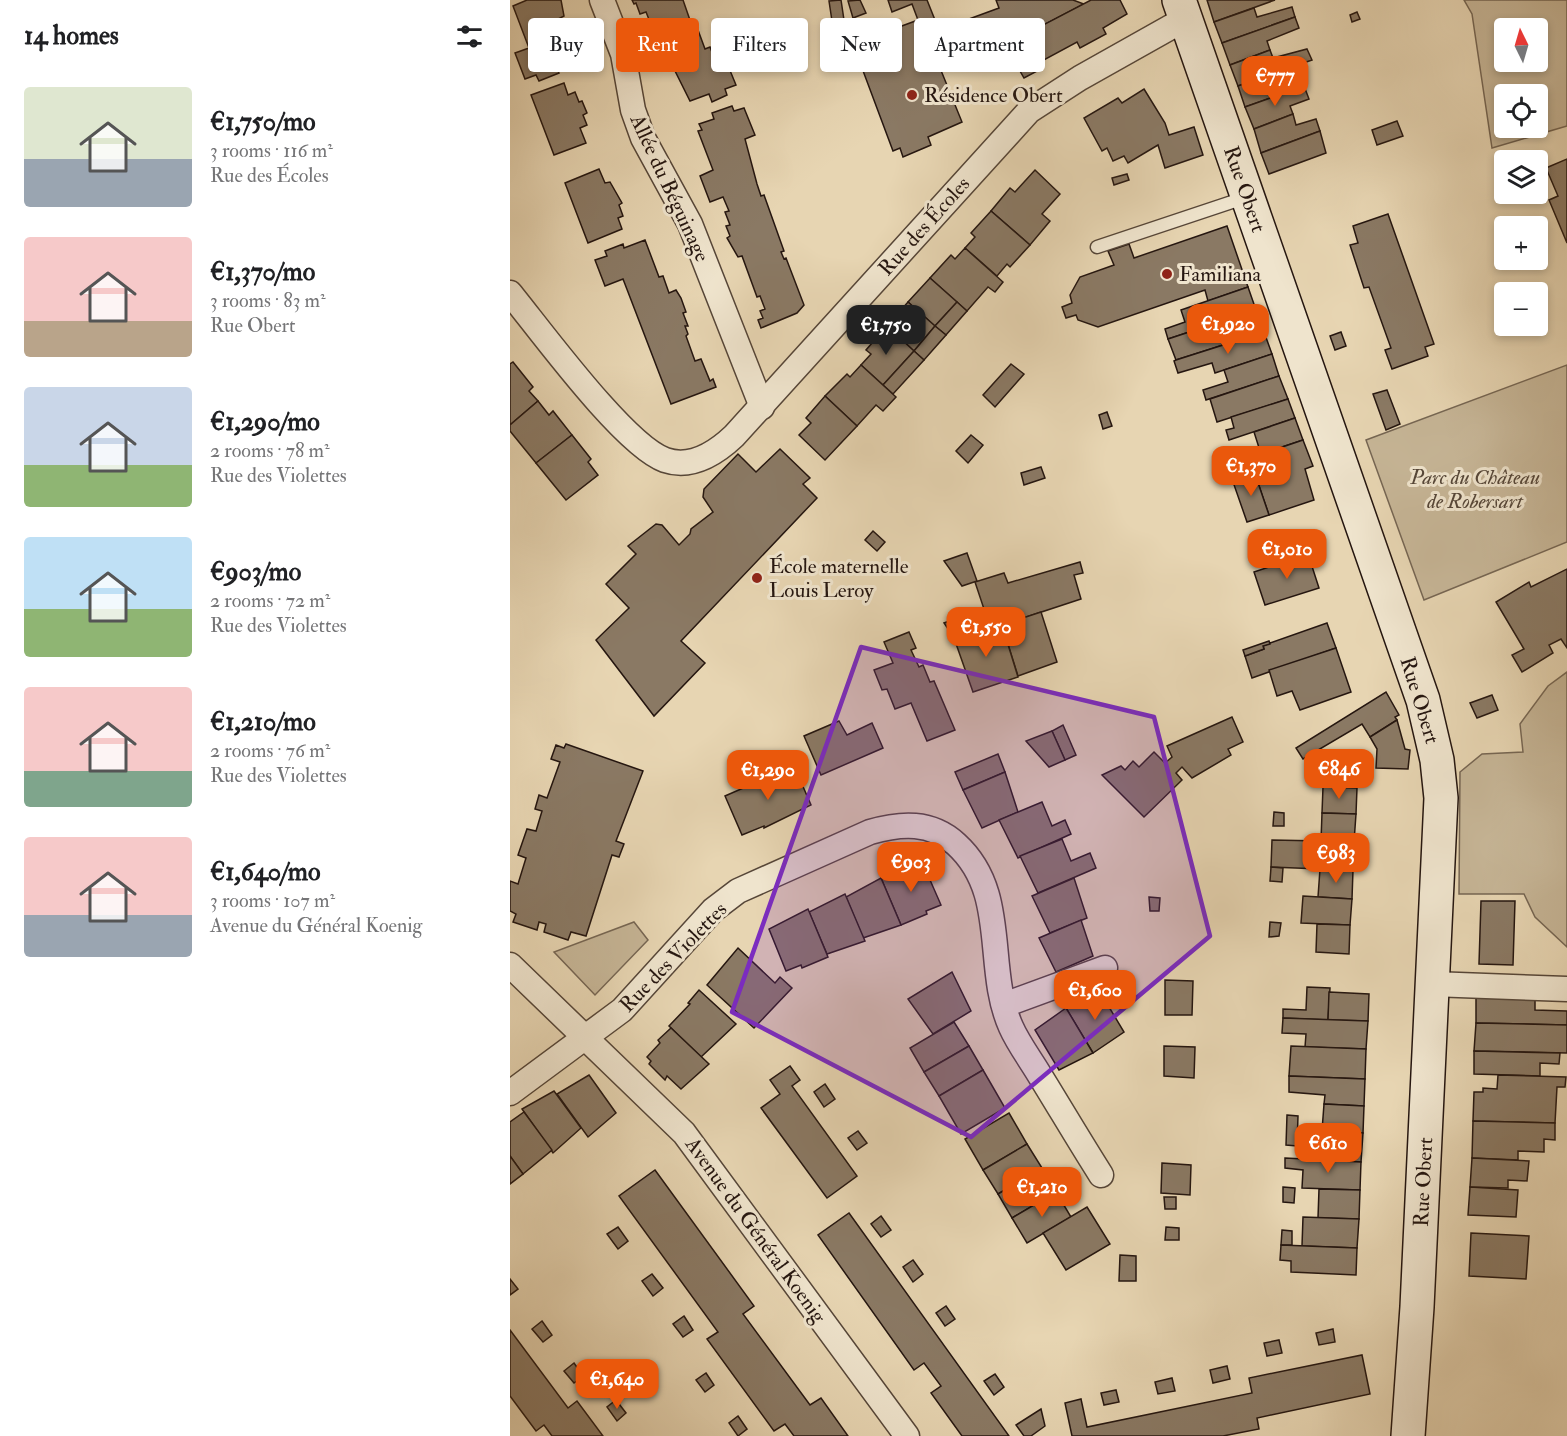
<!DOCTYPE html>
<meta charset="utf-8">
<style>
:root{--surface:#fff;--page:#f6f6f6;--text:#202124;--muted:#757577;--accent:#ea580c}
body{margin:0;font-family:"IM FELL Double Pica",serif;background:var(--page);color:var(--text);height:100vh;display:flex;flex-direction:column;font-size:22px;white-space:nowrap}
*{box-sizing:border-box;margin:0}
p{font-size:20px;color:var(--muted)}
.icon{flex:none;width:33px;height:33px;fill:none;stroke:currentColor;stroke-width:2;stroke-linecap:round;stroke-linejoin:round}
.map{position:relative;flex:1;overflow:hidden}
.details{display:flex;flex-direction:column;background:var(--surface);width:510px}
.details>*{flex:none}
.banner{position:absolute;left:18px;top:18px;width:570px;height:54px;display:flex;gap:12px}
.needle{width:39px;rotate:355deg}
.controls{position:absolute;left:984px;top:18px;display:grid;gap:12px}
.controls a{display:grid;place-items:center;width:54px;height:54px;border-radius:6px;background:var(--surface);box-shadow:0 3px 9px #0003;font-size:30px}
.price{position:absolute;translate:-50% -51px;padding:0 14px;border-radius:12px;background:var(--accent);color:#fff;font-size:20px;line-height:39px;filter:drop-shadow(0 2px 3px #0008)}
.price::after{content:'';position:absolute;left:50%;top:36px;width:18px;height:14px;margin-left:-9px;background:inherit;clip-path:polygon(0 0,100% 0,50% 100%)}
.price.current{background:#222;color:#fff}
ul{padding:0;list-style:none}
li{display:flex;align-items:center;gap:18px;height:150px;padding:0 24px}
li span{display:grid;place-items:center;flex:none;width:168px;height:120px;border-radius:6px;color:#555}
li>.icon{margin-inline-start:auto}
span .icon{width:72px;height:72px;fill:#fffc;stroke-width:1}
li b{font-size:26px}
h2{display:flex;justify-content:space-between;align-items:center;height:72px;padding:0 24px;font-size:26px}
.chip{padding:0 21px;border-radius:6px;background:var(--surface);box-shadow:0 3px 9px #0003;font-size:21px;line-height:54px}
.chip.current{background:var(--accent);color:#fff}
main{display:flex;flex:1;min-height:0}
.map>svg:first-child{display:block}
.green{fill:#c6b596;stroke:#766653;stroke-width:1.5;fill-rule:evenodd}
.building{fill:#8a7964;stroke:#251610;stroke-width:1.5}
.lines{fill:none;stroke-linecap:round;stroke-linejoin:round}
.lane-casing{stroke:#564638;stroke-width:15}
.street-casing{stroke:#564638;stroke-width:27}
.secondary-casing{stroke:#251610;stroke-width:36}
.lane{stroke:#efe4cd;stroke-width:12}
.street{stroke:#efe4cd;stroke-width:24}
.secondary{stroke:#efe4cd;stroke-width:33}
.marked{fill:#7b2cbf;fill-opacity:0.2;stroke:#7b2cbf;stroke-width:4.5;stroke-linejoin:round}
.poi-dot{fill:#8f2418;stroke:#efe4cd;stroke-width:2}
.labels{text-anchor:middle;stroke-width:6;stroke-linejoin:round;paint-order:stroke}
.poi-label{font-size:21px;fill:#251610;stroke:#efe4cd;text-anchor:start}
.street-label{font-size:21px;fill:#251610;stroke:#efe4cd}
.park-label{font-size:21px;font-style:italic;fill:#554638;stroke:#efe4cd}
</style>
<main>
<section class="details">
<h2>14 homes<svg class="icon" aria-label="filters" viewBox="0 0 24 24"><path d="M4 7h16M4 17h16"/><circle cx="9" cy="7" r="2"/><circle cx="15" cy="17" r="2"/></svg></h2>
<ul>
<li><span style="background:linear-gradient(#dfe7d0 60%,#9aa5b1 0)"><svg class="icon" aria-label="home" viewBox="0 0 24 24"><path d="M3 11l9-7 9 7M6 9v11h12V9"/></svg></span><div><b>€1,750/mo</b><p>3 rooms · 116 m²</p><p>Rue des Écoles</p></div></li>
<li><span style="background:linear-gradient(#f6c9c9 70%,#b9a48a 0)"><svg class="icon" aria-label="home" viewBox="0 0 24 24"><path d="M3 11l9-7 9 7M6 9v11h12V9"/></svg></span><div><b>€1,370/mo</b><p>3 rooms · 83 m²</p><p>Rue Obert</p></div></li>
<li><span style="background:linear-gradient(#c9d6e8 65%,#8fb573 0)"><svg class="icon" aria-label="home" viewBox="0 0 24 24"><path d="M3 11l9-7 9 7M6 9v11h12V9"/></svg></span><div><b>€1,290/mo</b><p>2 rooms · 78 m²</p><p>Rue des Violettes</p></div></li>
<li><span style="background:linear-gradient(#bfe0f5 60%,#8fb573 0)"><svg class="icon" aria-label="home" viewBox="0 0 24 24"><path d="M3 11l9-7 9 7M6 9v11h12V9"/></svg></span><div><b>€903/mo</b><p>2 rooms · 72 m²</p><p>Rue des Violettes</p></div></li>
<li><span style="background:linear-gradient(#f6c9c9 70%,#7fa58c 0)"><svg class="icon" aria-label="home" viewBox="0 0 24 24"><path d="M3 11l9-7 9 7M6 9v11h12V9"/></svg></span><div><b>€1,210/mo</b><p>2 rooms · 76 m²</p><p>Rue des Violettes</p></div></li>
<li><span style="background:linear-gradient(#f6c9c9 65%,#9aa5b1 0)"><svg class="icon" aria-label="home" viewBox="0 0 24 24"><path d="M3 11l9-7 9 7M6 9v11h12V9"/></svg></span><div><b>€1,640/mo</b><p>3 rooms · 107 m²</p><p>Avenue du Général Koenig</p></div></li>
</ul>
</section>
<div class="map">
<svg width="1057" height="1436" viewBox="0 0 1057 1436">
<rect width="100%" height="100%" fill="#e7d5b2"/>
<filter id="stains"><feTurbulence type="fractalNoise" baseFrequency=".00333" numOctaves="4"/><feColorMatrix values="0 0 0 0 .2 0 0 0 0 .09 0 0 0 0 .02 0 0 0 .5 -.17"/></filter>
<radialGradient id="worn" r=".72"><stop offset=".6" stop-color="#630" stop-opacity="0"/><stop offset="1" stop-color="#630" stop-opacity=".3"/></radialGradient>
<!-- green -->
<g class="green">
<path d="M954,0H1057V126L982,148L962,14ZM994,28H1028V62H994ZM994,94H1028V128H994Z"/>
<path d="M1057,365V542L914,600L856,440Z"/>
<path d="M1057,672V947L1025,917L1014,894H949L950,772L972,754L1013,752L1010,724L1038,686Z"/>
<path d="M124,922L138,940L85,995L44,952Z"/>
</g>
<!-- building -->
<g class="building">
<path d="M17,0H51L54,16L48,19L64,59L46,66L49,73L29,81L26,75L15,79L5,53L19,48L3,6Z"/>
<path d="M122,0H173L181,23L185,22L195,49L200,47L205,60L214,56L226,85L215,89L217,95L202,102L199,94L180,101L161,63L146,68L136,41L150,35L145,21L140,22L136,12L130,14L126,3L124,4Z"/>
<path d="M331,0L334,20L322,21L319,1Z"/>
<path d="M350,0L356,13L343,18L338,1Z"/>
<path d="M378,0H417L429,30L489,8L486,0H563L574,4L495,45L498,53L479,60L475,51L430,68L452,122L418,137L421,145L393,157L390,148L383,151L343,44L408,20L402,4L382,12Z"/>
<path d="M581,0H610L617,14L593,28L596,34L570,48L567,42L528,63L531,69L514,78L495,45Z"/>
<path d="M697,0H765L704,22Z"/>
<path d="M782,7L785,17L712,43L704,22L744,8L747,17Z"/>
<path d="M847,12L850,19L842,22L840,15Z"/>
<path d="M785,17L789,28L757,41L760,50L720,65L712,43Z"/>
<path d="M797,49L802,60L728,86L720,65L760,50L763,58Z"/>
<path d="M787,65L792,78L772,84L775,93L735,107L728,86Z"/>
<path d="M54,83L58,95L65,92L69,102L72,101L77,113L73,115L77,125L70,128L76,143L44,155L21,95Z"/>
<path d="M794,86L799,99L780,106L783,114L744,129L735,107Z"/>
<path d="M634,89L655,123L659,135L684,127L693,155L655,168L648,145L618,163L614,156L603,161L597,148L592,151L574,118L608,98L612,103Z"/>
<path d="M222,106L224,111L234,108L245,135L235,139L247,184L251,196L254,195L274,251L271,252L274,259L276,258L294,305L287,313L251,328L248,320L253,318L250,311L255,309L250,296L247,297L232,256L228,257L217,238L220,236L216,226L220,225L215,212L219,211L213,197L200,202L190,176L203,170L188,131L192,130L189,124L204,119L202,113Z"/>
<path d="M783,114L786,125L806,119L810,131L751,153L744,129Z"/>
<path d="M887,121L893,136L867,145L862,130Z"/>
<path d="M810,131L816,153L759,174L751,153Z"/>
<path d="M1057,159V243L1039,200L1048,196L1036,168Z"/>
<path d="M89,169L95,183L100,182L112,203L109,205L113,216L108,218L112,229L78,243L55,183Z"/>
<path d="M525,170L550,194L532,214L540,221L520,245L481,211L500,188L505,192Z"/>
<path d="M617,174L619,180L604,185L602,178Z"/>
<path d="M481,211L520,245L500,267L497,264L487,276L455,248L465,237L461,233Z"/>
<path d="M878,214L924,344L915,347L918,356L882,369L875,350L881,348L859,287L854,288L840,245L848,243L843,226Z"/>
<path d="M717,226L738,287L698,301L695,290L588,327L568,320L566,315L556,318L552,307L562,303L560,295L570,277L604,265L598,251L619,244L624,258Z"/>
<path d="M135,240L149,277L153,276L159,293L166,290L171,298L176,312L173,313L178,326H175L178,334L176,336L185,361L191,359L200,381L203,379L206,387L161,404L113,279L95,286L85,260L97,256L95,251L113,244L114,248Z"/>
<path d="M455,248L493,282L485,292L478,287L457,311L420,278L441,255L445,259Z"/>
<path d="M420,278L447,302L425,326L398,302Z"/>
<path d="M738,287L746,310L658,339L655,329L675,322L671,310Z"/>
<path d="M398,302L425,326L404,351L377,326Z"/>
<path d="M447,302L457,311L436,335L425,326Z"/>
<path d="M746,310L754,332L666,360L658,339Z"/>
<path d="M377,326L404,351L373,385L351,365L361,354L356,350Z"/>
<path d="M425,326L436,335L414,360L404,351Z"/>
<path d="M754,332L762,354L705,373L702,363L668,373L664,361L666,360Z"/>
<path d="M831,332L836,346L825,350L820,336Z"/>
<path d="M404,351L414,360L383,394L373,385Z"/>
<path d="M762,354L769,376L696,400L693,390L718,382L714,370Z"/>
<path d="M3,362L23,387L19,391L28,401L0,425V364Z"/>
<path d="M501,364L514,374L485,407L473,395Z"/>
<path d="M351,365L386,397L373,411L366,405L347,426L315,396L337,374L340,377Z"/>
<path d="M769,376L778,399L707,422L700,399Z"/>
<path d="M877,390L890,424L876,430L863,394Z"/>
<path d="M315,396L347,426L315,460L289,435L301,423L296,418Z"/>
<path d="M778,399L785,418L719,440L716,430L724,428L721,417Z"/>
<path d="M28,401L39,415L43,411L62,435L26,463L0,431V425Z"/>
<path d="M597,412L602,426L593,429L589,415Z"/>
<path d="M785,418L793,440L751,454L744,432Z"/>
<path d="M62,435L81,459L78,462L88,475L56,500L26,463Z"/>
<path d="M461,435L473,445L458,463L446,451Z"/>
<path d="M793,440L803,466L795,469L804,500L759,515L744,471L715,481L710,468Z"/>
<path d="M270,449L300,478L293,484L307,498L171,641L195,663L144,716L86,640L119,608L96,584L126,554L118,546L146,524L152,525L169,545L180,534L181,529L203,512L193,497L194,489L228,454L246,472Z"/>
<path d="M531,467L535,478L514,485L511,473Z"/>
<path d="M744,471L759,515L737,522L722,479Z"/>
<path d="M363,531L375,542L367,551L355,540Z"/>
<path d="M457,553L467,581L452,586L434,561Z"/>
<path d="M798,554L809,588L755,605L744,572Z"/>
<path d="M570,562L573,573L564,575L571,599L492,625L444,638L434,623L474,609L465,582L494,573L498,583Z"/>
<path d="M1057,569V648L1051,639L1039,645L1043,653L1012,672L1002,655L1014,649L986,602L1019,582L1021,587Z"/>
<path d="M531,612L547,662L508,676L492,625Z"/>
<path d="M817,623L826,648L742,678L735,656L754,649L753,646L760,643Z"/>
<path d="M492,625L508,677L463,692L444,638Z"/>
<path d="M399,632L406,648L401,650L409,667L413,665L420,682L424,681L445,730L417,741L401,703L385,709L377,689L372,690L364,670L383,663L374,642Z"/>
<path d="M759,641L760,644L753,646L754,649L735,656L733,650Z"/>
<path d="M826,648L841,692L790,710L782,691L767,696L759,670Z"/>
<path d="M876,692L889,715L885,717L887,720L860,737L852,724L793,759L786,748Z"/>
<path d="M982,695L988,710L967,718L960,703Z"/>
<path d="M722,717L733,742L718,749L721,755L682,778L672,767L666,773L672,780L634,817L592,775L611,766L615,770L623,761L629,767L644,752L655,763L662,757L657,746Z"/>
<path d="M887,720L895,749L900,750L898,769L866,768L867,749L860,737Z"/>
<path d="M329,721L337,735L362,723L373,748L311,775L294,736Z"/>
<path d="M553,725L566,755L555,760L542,731Z"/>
<path d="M542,731L555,760L539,767L516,741Z"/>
<path d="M56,744L133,771L106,841L114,844L109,857L102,855L76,936L61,932L58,940L34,932L36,924L29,922L27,930L3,922L6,914L0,911V881L8,884L16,858L8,855L17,829L26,831L32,811L25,809L29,795L37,798L50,762L41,759L46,745L54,748Z"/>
<path d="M488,754L495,772L453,790L445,772Z"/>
<path d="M284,766L301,805L254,828V826L232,835L215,796Z"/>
<path d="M495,772L508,812L472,828L453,790Z"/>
<path d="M813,787L847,788L846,814L812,813Z"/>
<path d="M532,802L542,826L555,820L561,834L508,858L489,820Z"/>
<path d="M764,812L774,813V826H763Z"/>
<path d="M812,813L846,814L844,842L811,841Z"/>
<path d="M552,839L561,861L580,853L586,868L528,893L510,856Z"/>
<path d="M762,840L811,841L810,869L761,867Z"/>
<path d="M811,841L844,842L843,870L810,869Z"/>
<path d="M413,864L431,905L416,911L417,914L391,925L371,878Z"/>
<path d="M761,867L773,868L772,882L760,881Z"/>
<path d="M810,869L843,870L842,899L808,897Z"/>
<path d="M371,878L391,925L353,938L336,897Z"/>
<path d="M564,878L577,918L540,933L522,896Z"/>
<path d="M335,894L355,941L317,954L299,912Z"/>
<path d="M793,896L842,899L840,925L791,923Z"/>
<path d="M639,897L650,898L649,911H640Z"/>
<path d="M971,901H1005L1003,965L969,964Z"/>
<path d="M298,909L318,957L292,968L291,965L276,971L259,929Z"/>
<path d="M571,920L583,956L546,972L529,938Z"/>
<path d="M760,922L771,923L769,936L759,937Z"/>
<path d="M807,924L840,925L839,954L806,952Z"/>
<path d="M228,948L265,983L270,977L282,988L244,1028L197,985Z"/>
<path d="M442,972L461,1011L423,1034L398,999Z"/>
<path d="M655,980L683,981L682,1015H655Z"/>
<path d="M797,987L820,988L818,1020L773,1018V1009L796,1010Z"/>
<path d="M189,990L226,1024L191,1057L159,1026L180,1004L178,1003Z"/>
<path d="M590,992L614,1032L583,1053L556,1008Z"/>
<path d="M819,992L859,994L858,1021L818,1020Z"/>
<path d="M966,997L1025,998V1010L1057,1011V1025L966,1023Z"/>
<path d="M556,1008L583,1053L549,1070L525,1030Z"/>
<path d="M773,1018L858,1021L856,1049L795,1047L796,1034L772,1033Z"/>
<path d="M444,1022L459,1046L414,1072L400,1048Z"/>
<path d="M966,1023L1057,1025V1053L964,1051Z"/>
<path d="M161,1028L199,1064L171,1089L157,1076L155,1080L139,1064L141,1061L137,1057L150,1043L148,1040Z"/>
<path d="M459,1046L473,1070L429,1096L414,1072Z"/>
<path d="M654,1046L685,1047L684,1078L654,1076Z"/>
<path d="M781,1046L856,1049L855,1079L779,1076Z"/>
<path d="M964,1051L1050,1053L1049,1064L1030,1063V1076L964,1074Z"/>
<path d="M280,1066L290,1080L282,1086L347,1176L317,1198L251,1108L270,1094L260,1080Z"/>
<path d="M473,1070L495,1108L451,1134L429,1096Z"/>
<path d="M79,1075L106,1113L78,1137L47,1094Z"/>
<path d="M988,1075L1056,1077L1055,1087H1047L1045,1123L963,1121L964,1092H973V1088L987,1089Z"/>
<path d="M779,1076L855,1079L854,1106L814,1104L815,1095L779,1092Z"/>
<path d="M315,1084L325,1099L314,1107L304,1092Z"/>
<path d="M44,1091L71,1128L43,1153L12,1109Z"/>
<path d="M814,1104L854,1106L853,1133L812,1131Z"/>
<path d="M14,1112L42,1150L13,1174L0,1156V1122Z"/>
<path d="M499,1113L517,1144L473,1170L455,1139Z"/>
<path d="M777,1115L788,1116L787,1146L776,1145Z"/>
<path d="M963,1121L1045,1123V1140L1034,1139V1152L1008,1151V1160L962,1158Z"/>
<path d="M348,1131L357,1143L347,1150L338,1138Z"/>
<path d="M812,1131L853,1133L851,1162L811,1160Z"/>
<path d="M517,1144L532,1168L488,1194L473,1170Z"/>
<path d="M0,1156L13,1174L0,1184Z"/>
<path d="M775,1158L851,1162L850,1190L792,1188L793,1170L775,1168Z"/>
<path d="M962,1158L1019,1161L1017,1181L998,1180V1188L960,1187Z"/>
<path d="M652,1163L681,1165L680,1195L651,1193Z"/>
<path d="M532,1168L546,1192L502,1218L488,1194Z"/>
<path d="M145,1170L244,1306L233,1314L300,1405L311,1398L338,1436H284L275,1424L264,1431L197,1339L208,1332L109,1196Z"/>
<path d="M773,1187L785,1188L784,1203L773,1202Z"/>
<path d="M960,1187L1008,1190L1006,1217L958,1215Z"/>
<path d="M809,1189L850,1190L849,1219L808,1218Z"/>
<path d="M546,1192L561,1217L517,1243L502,1218Z"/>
<path d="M654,1197H666V1209H655Z"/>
<path d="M577,1207L600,1244L556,1270L533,1233Z"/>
<path d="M339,1213L499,1436H452L421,1393L431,1386L414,1363L404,1370L308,1235Z"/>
<path d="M371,1216L381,1230L371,1237L361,1224Z"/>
<path d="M793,1217L849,1219L847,1248L792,1246Z"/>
<path d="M108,1227L118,1241L108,1249L97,1234Z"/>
<path d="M656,1227L669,1228V1240H655Z"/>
<path d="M772,1230L782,1231V1245H771Z"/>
<path d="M961,1233L1019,1236L1016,1279L959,1276Z"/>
<path d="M771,1245L847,1248L846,1275L781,1272V1261L770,1260Z"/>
<path d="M610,1255L626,1256V1281H609Z"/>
<path d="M403,1260L413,1274L403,1282L393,1267Z"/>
<path d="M142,1274L153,1288L143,1296L132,1281Z"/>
<path d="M0,1279L8,1289L0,1295Z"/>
<path d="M436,1306L445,1319L435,1326L426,1313Z"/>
<path d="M174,1316L183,1330L173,1337L163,1324Z"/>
<path d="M32,1321L42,1335L33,1342L22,1329Z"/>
<path d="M823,1329L825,1342L809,1345L806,1333Z"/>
<path d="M0,1330L58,1408L67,1401L93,1436H42L34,1425L26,1431L0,1396Z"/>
<path d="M769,1340L772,1353L757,1356L754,1343Z"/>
<path d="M852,1355L860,1394L747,1418L749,1429L713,1436H562L555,1403L571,1399L577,1427L742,1393L739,1378Z"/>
<path d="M64,1363L73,1376L64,1383L54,1371Z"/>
<path d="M717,1366L720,1379L703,1383L700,1370Z"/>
<path d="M196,1373L204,1385L195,1392L186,1380Z"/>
<path d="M485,1374L494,1387L484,1395L474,1381Z"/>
<path d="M662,1378L665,1391L648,1394L645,1382Z"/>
<path d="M606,1390L609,1402L594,1405L591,1393Z"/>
<path d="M106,1400L116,1413L107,1421L97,1407Z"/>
<path d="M531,1409L535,1426L521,1436H514L506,1425Z"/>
<path d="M228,1416L237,1429L228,1436L219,1423Z"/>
</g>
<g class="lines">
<defs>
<path id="lane" d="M587,247L737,197"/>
<g id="street">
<path d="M92,0L113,54L123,110L133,138L180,224L252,407"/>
<path d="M0,293C31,331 114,445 155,460C181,469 206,453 224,436L519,111L570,78L675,19"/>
<path d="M0,965L174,1133L397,1436"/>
<path d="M922,984L1057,989"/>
<path d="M494,1005L595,968"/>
<path d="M0,1093L112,1010L203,910L228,891L360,832C391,823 421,821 446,844C500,893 474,967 501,1027C508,1043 520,1059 529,1074C550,1108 570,1142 591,1175"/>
</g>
<path id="secondary" d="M669,0L913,700L927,760L931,798L907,1307L898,1436"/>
</defs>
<!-- lane casing -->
<use href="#lane" class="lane-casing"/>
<!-- street casing -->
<use href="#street" class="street-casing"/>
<!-- secondary casing -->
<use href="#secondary" class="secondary-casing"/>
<!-- lane -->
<use href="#lane" class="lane"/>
<!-- street -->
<use href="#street" class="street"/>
<!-- secondary -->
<use href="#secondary" class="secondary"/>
</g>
<!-- marked area -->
<path class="marked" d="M351,647L644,717L700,936L461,1137L222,1012Z"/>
<!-- markers -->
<g class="poi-dot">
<circle cx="402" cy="95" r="6"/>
<circle cx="657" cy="274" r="6"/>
<circle cx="247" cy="578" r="6"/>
</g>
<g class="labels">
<!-- poi labels -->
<g class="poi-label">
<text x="414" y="102">Résidence Obert</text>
<text x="669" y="281">Familiana</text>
<text x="259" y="573">École maternelle<tspan x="259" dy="24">Louis Leroy</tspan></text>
</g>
<!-- street labels -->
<g class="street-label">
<text transform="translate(160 188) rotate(65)" y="7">Allée du Béguinage</text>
<text transform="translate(735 189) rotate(71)" y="7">Rue Obert</text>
<text transform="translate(414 226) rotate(-48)" y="7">Rue des Écoles</text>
<text transform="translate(910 700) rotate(73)" y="7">Rue Obert</text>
<text transform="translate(163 957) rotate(-46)" y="7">Rue des Violettes</text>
<text transform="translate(913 1182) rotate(-87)" y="7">Rue Obert</text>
<text transform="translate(246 1230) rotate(54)" y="7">Avenue du Général Koenig</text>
</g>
<!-- park labels -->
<g class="park-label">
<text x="965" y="484">Parc du Château<tspan x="965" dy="24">de Robersart</tspan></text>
</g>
</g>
<rect width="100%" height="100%" filter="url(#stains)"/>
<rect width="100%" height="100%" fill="url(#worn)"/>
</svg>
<div class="controls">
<a><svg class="needle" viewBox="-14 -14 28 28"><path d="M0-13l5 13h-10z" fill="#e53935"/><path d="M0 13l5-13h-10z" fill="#757577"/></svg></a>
<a><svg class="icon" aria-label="locate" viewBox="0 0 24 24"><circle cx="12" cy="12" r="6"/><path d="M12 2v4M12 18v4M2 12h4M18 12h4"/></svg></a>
<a><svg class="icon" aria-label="layers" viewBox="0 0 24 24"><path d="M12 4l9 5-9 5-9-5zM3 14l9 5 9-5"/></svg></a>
<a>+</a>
<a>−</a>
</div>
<b class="price" style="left:765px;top:107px">€777</b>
<b class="price" style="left:718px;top:355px">€1,920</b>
<b class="price current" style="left:376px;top:356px">€1,750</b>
<b class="price" style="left:741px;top:497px">€1,370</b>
<b class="price" style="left:777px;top:580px">€1,010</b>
<b class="price" style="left:476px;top:658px">€1,550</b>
<b class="price" style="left:829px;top:800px">€846</b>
<b class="price" style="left:258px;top:801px">€1,290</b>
<b class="price" style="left:826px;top:884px">€983</b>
<b class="price" style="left:401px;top:893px">€903</b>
<b class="price" style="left:585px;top:1021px">€1,600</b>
<b class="price" style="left:818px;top:1174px">€610</b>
<b class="price" style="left:532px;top:1218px">€1,210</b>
<b class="price" style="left:107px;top:1410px">€1,640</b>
<div class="banner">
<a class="chip">Buy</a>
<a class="chip current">Rent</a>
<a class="chip">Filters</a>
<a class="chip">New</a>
<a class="chip">Apartment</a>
</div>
</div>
</main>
